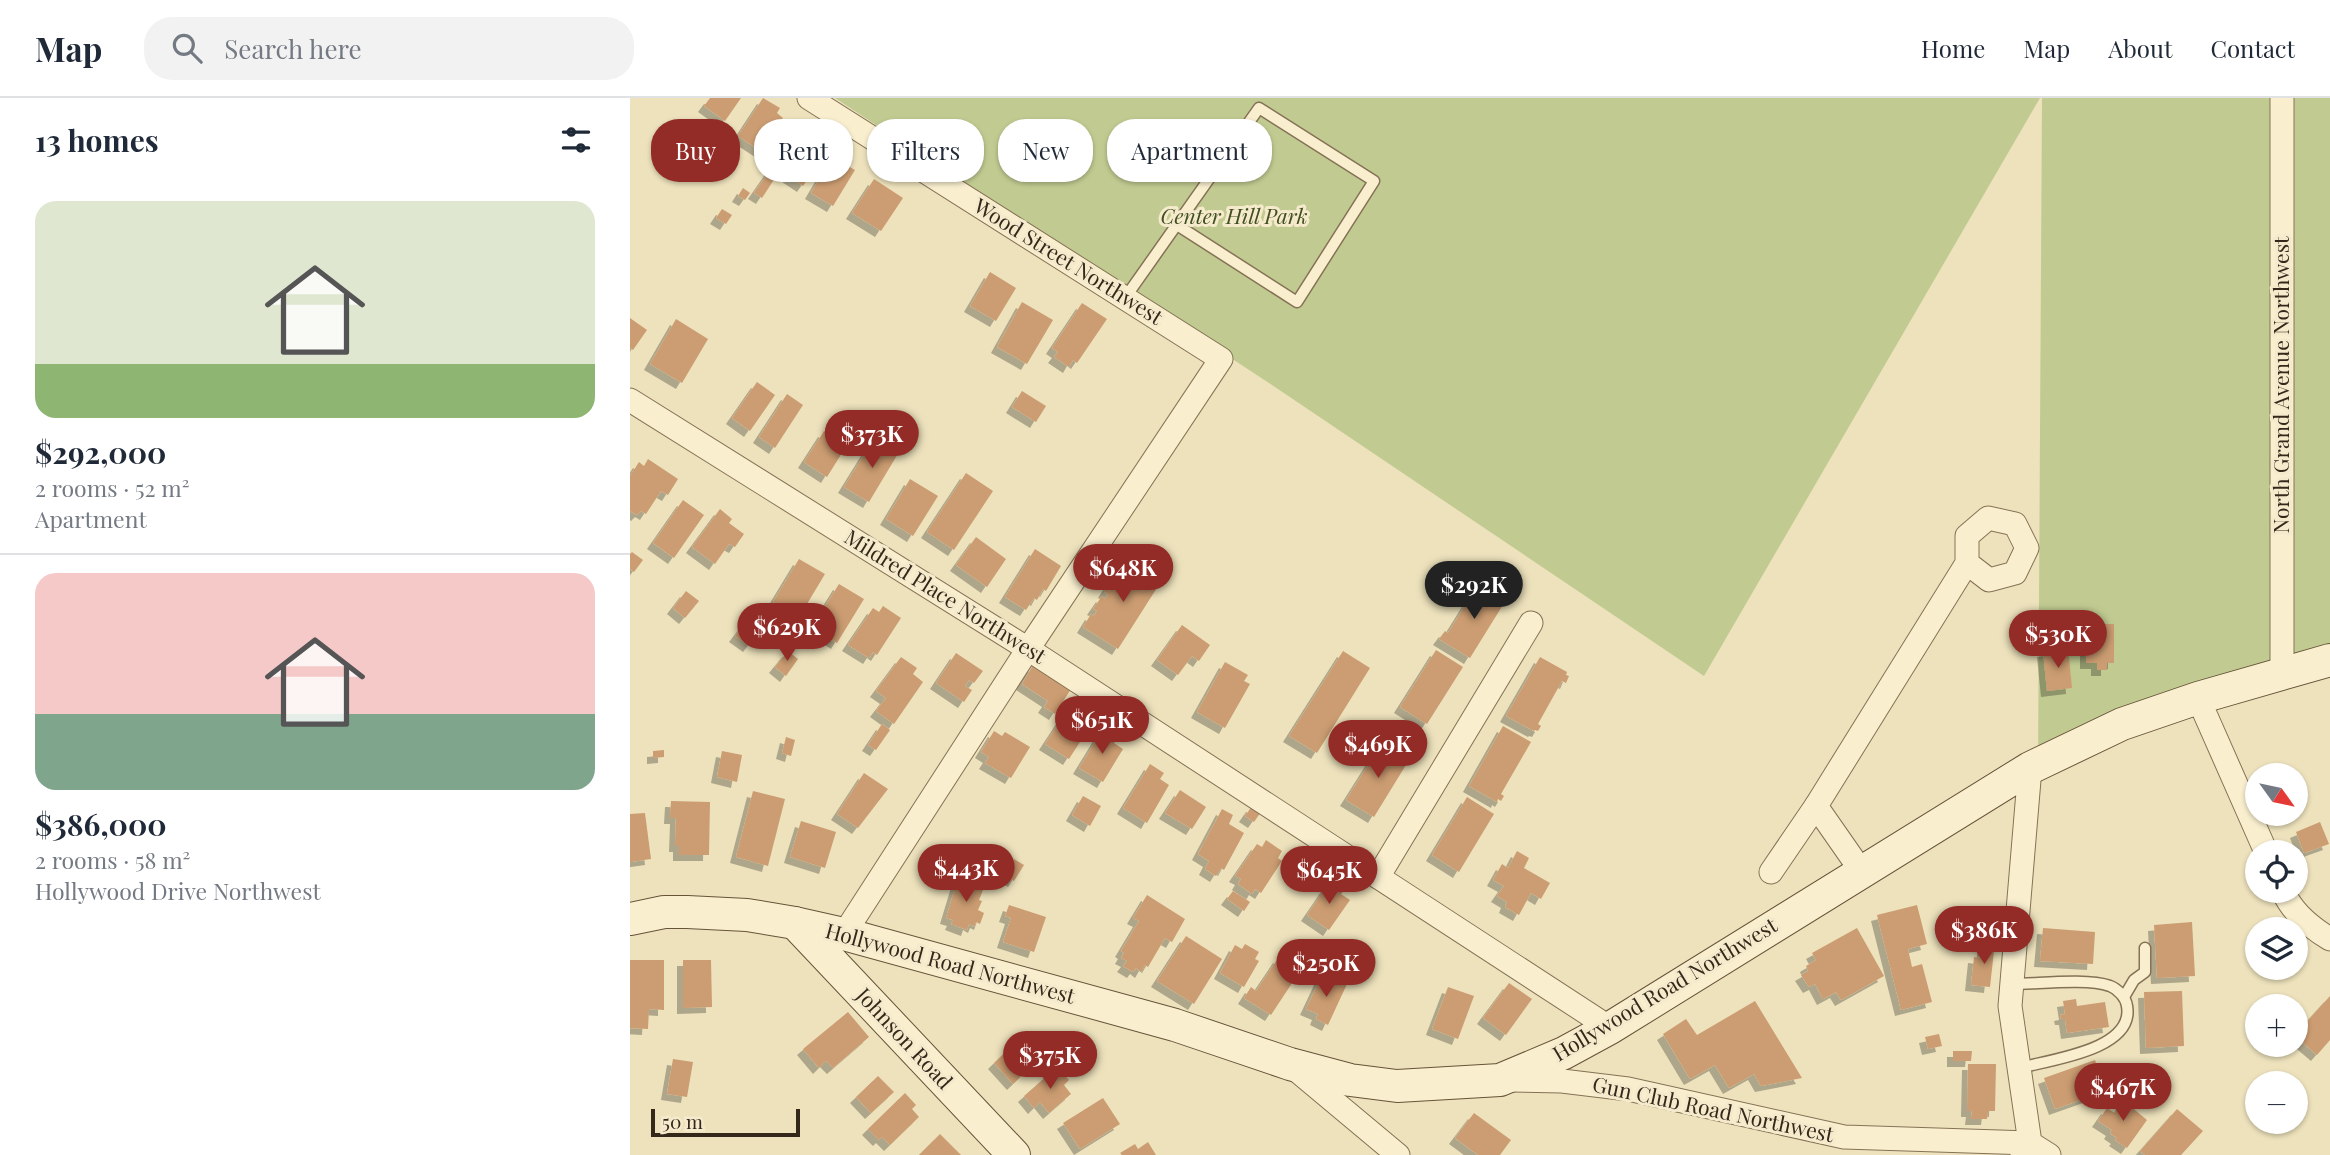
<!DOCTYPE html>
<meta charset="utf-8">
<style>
:root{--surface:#fff;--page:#f2f2f3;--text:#1f2937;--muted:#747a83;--line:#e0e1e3;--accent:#932c26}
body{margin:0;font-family:"Playfair Display",serif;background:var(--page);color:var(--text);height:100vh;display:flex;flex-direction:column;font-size:26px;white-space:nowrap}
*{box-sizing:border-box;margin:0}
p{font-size:23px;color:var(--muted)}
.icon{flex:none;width:38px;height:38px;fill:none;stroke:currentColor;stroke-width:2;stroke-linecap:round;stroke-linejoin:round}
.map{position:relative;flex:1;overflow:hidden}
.panel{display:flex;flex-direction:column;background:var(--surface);width:630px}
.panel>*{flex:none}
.banner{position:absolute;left:21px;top:21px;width:665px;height:63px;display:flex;gap:14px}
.needle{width:46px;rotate:123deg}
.fabs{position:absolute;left:1615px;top:665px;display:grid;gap:14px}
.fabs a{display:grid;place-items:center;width:63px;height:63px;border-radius:50%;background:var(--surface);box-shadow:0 2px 5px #0004;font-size:35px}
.scale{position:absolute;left:21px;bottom:18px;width:149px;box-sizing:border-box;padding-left:7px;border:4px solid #34281b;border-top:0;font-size:19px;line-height:24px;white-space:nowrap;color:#34281b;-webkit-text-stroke:5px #f5ebcc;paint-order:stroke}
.price{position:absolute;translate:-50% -60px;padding:0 16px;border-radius:24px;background:var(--accent);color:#fff;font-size:23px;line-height:46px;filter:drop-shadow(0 2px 4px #0008)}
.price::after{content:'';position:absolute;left:50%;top:42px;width:21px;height:16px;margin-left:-10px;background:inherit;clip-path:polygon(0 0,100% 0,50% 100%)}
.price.active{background:#222;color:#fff}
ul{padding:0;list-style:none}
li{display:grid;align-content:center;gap:14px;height:371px;padding:0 35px}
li+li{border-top:2px solid var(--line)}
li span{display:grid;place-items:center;height:217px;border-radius:21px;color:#555}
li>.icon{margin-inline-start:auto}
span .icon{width:126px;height:126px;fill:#fffc;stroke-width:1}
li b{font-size:30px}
h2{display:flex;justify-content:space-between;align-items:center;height:84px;padding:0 35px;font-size:30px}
.pill{padding:0 24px;border-radius:28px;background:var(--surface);box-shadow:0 2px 5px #0004;font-size:24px;line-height:63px}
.pill.active{background:var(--accent);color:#fff}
header{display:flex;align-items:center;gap:42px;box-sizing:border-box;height:98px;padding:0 35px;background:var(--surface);border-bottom:2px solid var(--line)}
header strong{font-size:33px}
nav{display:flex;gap:38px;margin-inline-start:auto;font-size:24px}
.search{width:490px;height:63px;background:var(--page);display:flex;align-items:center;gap:18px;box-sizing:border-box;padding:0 24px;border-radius:28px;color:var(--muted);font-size:26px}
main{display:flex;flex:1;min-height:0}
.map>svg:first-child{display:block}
.green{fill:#c1cb91}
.building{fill:#cc9d72;filter:url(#shadow)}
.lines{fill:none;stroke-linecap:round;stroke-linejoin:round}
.lane-casing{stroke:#857256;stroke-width:13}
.street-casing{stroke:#857256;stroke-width:25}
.secondary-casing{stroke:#665339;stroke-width:34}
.lane{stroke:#f9efcf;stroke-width:10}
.street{stroke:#f9efcf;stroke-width:23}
.secondary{stroke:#f9efcf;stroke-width:32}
.labels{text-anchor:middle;stroke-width:6;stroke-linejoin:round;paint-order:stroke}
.park-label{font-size:21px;font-style:italic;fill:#425021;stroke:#f5ebcc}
.street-label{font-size:21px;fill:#34281b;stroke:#f5ebcc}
</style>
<header>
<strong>Map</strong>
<div class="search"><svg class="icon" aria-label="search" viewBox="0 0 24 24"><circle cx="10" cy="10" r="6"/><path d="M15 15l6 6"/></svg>Search here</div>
<nav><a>Home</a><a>Map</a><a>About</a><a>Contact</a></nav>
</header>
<main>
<section class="panel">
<h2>13 homes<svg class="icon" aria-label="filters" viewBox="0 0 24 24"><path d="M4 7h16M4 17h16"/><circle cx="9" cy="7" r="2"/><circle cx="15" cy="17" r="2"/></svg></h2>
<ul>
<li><span style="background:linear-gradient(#dfe7d0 75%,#8fb573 0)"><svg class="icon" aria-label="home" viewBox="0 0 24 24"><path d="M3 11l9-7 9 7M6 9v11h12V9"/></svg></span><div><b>$292,000</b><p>2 rooms · 52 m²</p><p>Apartment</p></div></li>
<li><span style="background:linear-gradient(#f6c9c9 65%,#7fa58c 0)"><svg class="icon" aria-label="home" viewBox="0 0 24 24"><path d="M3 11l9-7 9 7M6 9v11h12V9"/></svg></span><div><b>$386,000</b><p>2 rooms · 58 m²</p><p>Hollywood Drive Northwest</p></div></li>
</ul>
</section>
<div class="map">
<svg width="1700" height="1057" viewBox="0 0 1700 1057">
<defs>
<filter id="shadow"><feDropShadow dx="-6" dy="6" stdDeviation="0" flood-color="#0004"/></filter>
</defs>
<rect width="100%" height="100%" fill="#ede2bc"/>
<!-- green -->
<g class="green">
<path d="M205,0H1410L1074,578L642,287Z"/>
<path d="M1412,0H1700V560L1408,672Z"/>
</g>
<!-- building -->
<g class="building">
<path d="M80,0H111L95,23L74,8Z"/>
<path d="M133,0L150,10L147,15L153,20L131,53L108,38Z"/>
<path d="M51,32L58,37L52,45L45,41Z"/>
<path d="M175,35L195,48L191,54L195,56L173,88L149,72Z"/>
<path d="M202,59L225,72L203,108L181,95Z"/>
<path d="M142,69L149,74L132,100L124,95Z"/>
<path d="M244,81L273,100L251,133L222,115Z"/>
<path d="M113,90L120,95L115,102L108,98Z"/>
<path d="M92,111L102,117L96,126L86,120Z"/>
<path d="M360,174L386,190L366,223L340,208Z"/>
<path d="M392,204L423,222L397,266L367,249Z"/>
<path d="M452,205L477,221L447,265L443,262L439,269L424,259L428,254L422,250Z"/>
<path d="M0,220L17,232L3,252L0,250Z"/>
<path d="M46,221L78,241L52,285L20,266Z"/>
<path d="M127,284L145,297L120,333L102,320Z"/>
<path d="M392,293L416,308L406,324L382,309Z"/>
<path d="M157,296L173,307L145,350L129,339Z"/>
<path d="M200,330L218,340L215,345L217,347L197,379L174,364L194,333L197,335Z"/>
<path d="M245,339L269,354L239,404L214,389Z"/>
<path d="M18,361L48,381L38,397L31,393L16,416L11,413L7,417L0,413V378L9,364L14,368Z"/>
<path d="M336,375L363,393L324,452L297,434Z"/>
<path d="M280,381L308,398L283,438L256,421Z"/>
<path d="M53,402L74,417L44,460L23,445Z"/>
<path d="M90,411L102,421L99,425L114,436L105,449L99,446L85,466L62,449Z"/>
<path d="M346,439L376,461L357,489L326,467Z"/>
<path d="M405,451L431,468L416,493L413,491L407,502L404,500L396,512L375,499Z"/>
<path d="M2,454L13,462L4,474L0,471V456Z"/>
<path d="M169,461L195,476L165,526L152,518L156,511L143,504Z"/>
<path d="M500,462L532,482L488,551L453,529L461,516L464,518L467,513L463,511L472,498L475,501L478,496L474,494L482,481L486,484L489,479L486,477L494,465L497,466Z"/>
<path d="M849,485L876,502L840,560L809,541L815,533L818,535Z"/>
<path d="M209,486L234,501L207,545L188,533L193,524L187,521Z"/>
<path d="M56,493L69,503L55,520L43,510Z"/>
<path d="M253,508L271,520L247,557L243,554L239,560L218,547L243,510L249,514Z"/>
<path d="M115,525L129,535L119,548L105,538Z"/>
<path d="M1456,526H1484V565H1477V572H1467V565H1456Z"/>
<path d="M552,527L580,547L569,563L562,558L548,577L527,562Z"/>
<path d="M1438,550L1442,590L1417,593L1413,553Z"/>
<path d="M806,552L833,569L797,626L770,609Z"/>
<path d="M158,553L168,561L156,578L145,569Z"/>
<path d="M713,553L740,570L687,655L659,638Z"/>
<path d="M326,555L353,573L344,585L339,582L335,588L342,592L334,604L306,585Z"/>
<path d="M271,559L287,570L283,576L293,584L264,626L246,613L256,600L246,593Z"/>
<path d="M910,559L937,574L936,577L939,578L936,585L932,583L908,626L911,628L908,633L905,632L904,633L876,618Z"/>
<path d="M595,564L618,577L614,583L620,586L595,630L567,614Z"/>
<path d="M403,567L441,591L425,616L414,609L418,603L392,586Z"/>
<path d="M443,612L458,622L455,627L459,630L439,661L415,646L436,614L440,617Z"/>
<path d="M252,626L260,632L246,652L238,647Z"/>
<path d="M873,628L901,644L871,696L874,698L871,703L868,701L867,704L839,688Z"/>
<path d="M473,631L487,640L484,645L493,651L473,684L449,670Z"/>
<path d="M364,633L372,638L375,634L400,649L381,680L355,665L359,659L351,654Z"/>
<path d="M156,639L165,642L161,658L152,655Z"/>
<path d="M752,645L779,662L744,719L716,702Z"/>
<path d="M34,652V659L23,660V653Z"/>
<path d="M92,653L112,657L107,684L87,679Z"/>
<path d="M520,666L534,675L530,681L539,687L517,725L493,710Z"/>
<path d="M234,675L258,691L228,730L207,716Z"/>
<path d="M550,692L576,709L562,731L535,715Z"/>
<path d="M123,693L155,701L138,768L106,759Z"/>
<path d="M453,698L471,708L460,728L442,717Z"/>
<path d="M837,699L864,716L829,774L802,757Z"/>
<path d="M41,703L80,704L79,757H49V748H45L46,720H40Z"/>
<path d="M622,708L631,714L624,724L615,718Z"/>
<path d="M592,711L603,717L599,726L614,735L594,772L591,770L586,778L575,771L579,763L568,756Z"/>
<path d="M15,715L21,761L0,764V716Z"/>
<path d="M171,723L206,734L195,770L160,759Z"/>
<path d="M1690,724L1699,746L1674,755L1666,734Z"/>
<path d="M636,742L652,753L648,760L652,763L631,795L625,791L622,796L608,786L611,781L605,778L627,746L632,749Z"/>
<path d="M887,753L899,760L894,770L920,785L911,801L901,795L889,817L875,809L877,804L867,798L874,788L863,782L872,766L878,770Z"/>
<path d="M384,761L394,767L384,783L374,777Z"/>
<path d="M329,777L355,787L349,802L352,803L348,812L354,815L350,826L346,824L344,829L339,826L337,832L321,826L323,822L316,820Z"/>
<path d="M701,782L715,791L711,796L720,802L699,832L677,817Z"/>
<path d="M603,793L620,804L614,813L597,801Z"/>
<path d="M517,797L555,821L542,844L535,840L518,869L515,867L511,874L506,870L503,874L493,868L497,863L491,860L494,855L491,853L509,823L503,820Z"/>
<path d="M379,807L416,819L404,854L373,844L381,820L375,818Z"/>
<path d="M1287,807L1297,846L1278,851L1282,869L1292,866L1302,904L1271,912L1247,817Z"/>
<path d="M1562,824L1565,878L1527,880L1524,827Z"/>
<path d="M1227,830L1254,878L1211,902L1206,894L1193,901L1185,886L1179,889L1171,877L1178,873L1176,868L1186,862L1182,855Z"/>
<path d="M1413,830L1465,834L1463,866L1410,863Z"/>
<path d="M556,838L592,861L564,906L527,883Z"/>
<path d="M1354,843L1365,844L1360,889L1341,887L1344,859L1352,860Z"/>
<path d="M615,846L629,854L625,861L629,863L614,889L590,875L605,847L612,851Z"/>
<path d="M649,859L670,873L641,917L614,900L621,889L626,893Z"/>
<path d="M0,862H34V912L19,911L18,931L0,930Z"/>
<path d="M53,862H81L82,909L53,910Z"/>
<path d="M691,879L706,886L708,882L717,886L698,927L686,921L688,916L676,911Z"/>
<path d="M879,885L902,901L876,937L853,920Z"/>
<path d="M818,889L844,898L828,941L802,931Z"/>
<path d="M1552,893L1554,948L1516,950L1514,894Z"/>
<path d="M1700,898V942L1687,957L1667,940L1675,931L1672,929Z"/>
<path d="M1446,901L1447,908L1475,904L1479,929L1437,935L1435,921H1431L1430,917L1435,916L1433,903Z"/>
<path d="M1125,903L1172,980L1131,988L1124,976L1099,990L1085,967L1060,981L1033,936L1056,921L1067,937Z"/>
<path d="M218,914L239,939L203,970L196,963L189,970L173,951Z"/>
<path d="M1309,936L1312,948L1298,951L1295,939Z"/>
<path d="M393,937L412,958L383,986L364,965Z"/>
<path d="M422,937L434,951L420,963L409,948Z"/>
<path d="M1323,953H1342L1341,963H1323Z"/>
<path d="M43,961L63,964L57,999L37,996Z"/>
<path d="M1465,962L1476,993L1425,1011L1414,980Z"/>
<path d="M1338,966H1366L1365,1013H1358L1357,1021H1341L1342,1013H1337Z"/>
<path d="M427,969L439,982L434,987L441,996L419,1015L410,1004L404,1010L394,998Z"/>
<path d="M248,978L264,994L241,1015L226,999Z"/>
<path d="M275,995L286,1007L282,1011L289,1019L260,1047L252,1039L249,1042L238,1031Z"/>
<path d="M473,1000L490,1026L450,1051L433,1025Z"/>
<path d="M1494,1003L1517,1022L1497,1050L1485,1042L1487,1040L1480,1035L1482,1032L1468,1023L1477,1010L1485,1015Z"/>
<path d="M1547,1011L1573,1033L1551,1057H1515L1510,1053Z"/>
<path d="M844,1015L881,1042L870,1057H848L825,1040Z"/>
<path d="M310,1036L331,1057H289Z"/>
<path d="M518,1044L526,1057H492L490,1055L505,1046L508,1051Z"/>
</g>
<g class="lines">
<defs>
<g id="lane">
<path d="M495,200L629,10L744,83L667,204L547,127"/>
<path d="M1382,886C1409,886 1456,880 1480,888C1488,891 1496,900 1497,908C1505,952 1419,962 1389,970"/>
<path d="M1494,899L1504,882L1515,874V850"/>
</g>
<g id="street">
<path d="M179,0L591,261L398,551L214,836"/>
<path d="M1652,0V575"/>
<path d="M0,302L398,551L980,930"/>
<path d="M1568,600L1636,754"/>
<path d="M1141,774L1186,708"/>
<path d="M1232,774L1186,708L1337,465V438L1358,420L1385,426L1397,450L1385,475L1359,482L1337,465"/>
<path d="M748,779L901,525"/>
<path d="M1653,793C1662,814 1680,829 1700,841"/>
<path d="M665,971L768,1057"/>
<path d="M880,982L932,983L998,991L1214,1039L1400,1045L1419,1057"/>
<path d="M1392,1057L1400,1045L1380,908L1400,670"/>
</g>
<g id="secondary">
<path d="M0,821L34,814H57L117,817L165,825L214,836L545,927L660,966L720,982L767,988L870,982L934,955L980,930L1400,670L1492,626L1568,600L1700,562"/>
<path d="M165,825L384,1057"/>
</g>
</defs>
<!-- lane casing -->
<use href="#lane" class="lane-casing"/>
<!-- street casing -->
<use href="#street" class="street-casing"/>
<!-- secondary casing -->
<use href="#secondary" class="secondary-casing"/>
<!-- lane -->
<use href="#lane" class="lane"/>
<!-- street -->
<use href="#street" class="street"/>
<!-- secondary -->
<use href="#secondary" class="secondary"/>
</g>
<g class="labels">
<!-- park labels -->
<g class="park-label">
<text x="604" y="126">Center Hill Park</text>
</g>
<!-- street labels -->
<g class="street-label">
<text transform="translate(438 164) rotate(32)" y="7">Wood Street Northwest</text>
<text transform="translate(1652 287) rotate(-90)" y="7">North Grand Avenue Northwest</text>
<text transform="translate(315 499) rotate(32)" y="7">Mildred Place Northwest</text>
<text transform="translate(320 866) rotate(15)" y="7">Hollywood Road Northwest</text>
<text transform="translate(1035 892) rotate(-31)" y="7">Hollywood Road Northwest</text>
<text transform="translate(274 941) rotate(47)" y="7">Johnson Road</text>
<text transform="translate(1083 1012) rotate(12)" y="7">Gun Club Road Northwest</text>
</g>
</g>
</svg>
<div class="fabs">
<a><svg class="needle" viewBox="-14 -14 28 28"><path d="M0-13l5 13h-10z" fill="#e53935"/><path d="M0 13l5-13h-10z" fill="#747a83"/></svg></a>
<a><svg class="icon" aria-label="locate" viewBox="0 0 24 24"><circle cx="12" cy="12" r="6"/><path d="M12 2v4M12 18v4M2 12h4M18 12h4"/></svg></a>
<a><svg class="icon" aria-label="layers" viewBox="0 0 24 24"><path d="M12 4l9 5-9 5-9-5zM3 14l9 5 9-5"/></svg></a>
<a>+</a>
<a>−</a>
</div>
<div class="scale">50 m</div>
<b class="price" style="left:242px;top:372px">$373K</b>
<b class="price" style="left:493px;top:506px">$648K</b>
<b class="price active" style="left:844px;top:523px">$292K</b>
<b class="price" style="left:157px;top:565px">$629K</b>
<b class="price" style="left:1428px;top:572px">$530K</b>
<b class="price" style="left:472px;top:658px">$651K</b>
<b class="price" style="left:748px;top:682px">$469K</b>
<b class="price" style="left:336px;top:806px">$443K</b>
<b class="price" style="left:699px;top:808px">$645K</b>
<b class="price" style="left:1354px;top:868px">$386K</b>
<b class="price" style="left:696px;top:901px">$250K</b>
<b class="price" style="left:420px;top:993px">$375K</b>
<b class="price" style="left:1493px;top:1025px">$467K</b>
<div class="banner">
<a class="pill active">Buy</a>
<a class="pill">Rent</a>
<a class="pill">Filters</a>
<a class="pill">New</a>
<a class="pill">Apartment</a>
</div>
</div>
</main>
